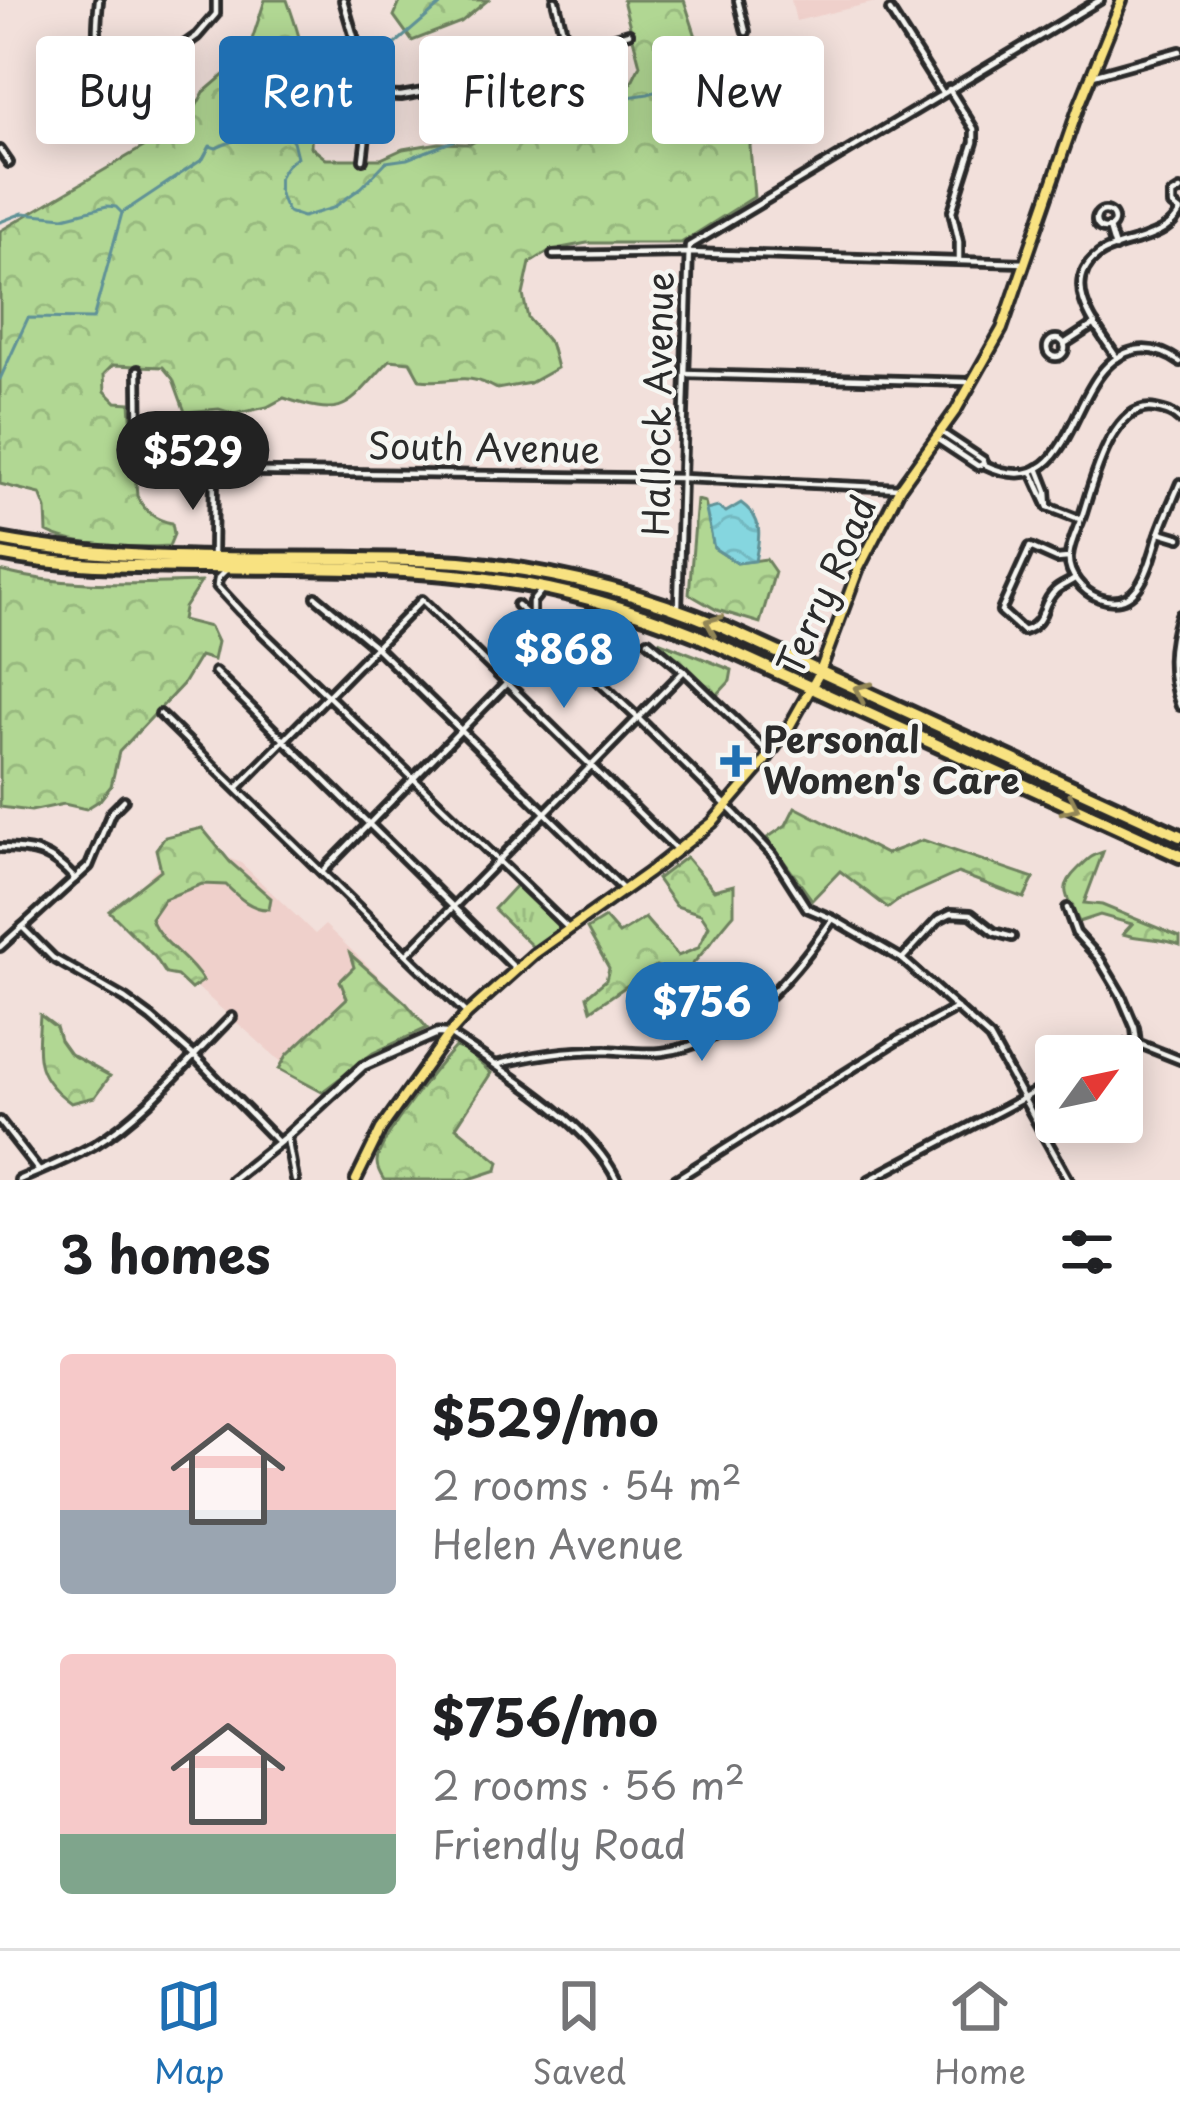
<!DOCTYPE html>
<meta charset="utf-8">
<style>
:root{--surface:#fff;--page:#f2f2f2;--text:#202124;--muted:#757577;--line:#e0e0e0;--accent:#1f6fb2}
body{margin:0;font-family:"Playpen Sans",sans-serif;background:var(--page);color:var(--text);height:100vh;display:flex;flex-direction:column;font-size:45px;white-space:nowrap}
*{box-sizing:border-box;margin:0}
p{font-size:39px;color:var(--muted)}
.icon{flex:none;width:66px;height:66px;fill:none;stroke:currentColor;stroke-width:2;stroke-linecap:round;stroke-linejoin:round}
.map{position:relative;height:1180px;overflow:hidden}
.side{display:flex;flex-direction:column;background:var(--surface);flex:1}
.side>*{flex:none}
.top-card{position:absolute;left:36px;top:36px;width:1110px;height:108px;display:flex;gap:24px}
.needle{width:78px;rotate:57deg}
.fabs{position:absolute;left:1035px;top:1035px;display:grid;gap:24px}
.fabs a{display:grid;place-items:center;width:108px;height:108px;border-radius:12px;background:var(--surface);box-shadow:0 6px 30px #0003;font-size:60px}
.price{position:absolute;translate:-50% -102px;padding:0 27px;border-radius:42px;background:var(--accent);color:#fff;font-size:39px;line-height:78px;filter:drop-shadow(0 3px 6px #0008)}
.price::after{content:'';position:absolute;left:50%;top:72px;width:36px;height:27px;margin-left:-18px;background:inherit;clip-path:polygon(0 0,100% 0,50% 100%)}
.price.on{background:#222;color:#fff}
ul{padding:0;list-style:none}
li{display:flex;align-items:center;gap:36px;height:300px;padding:0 60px}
li span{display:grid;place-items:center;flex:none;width:336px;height:240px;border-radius:12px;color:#555}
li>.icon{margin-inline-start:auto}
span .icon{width:144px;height:144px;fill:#fffc;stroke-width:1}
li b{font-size:51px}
h2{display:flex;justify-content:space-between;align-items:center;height:144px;padding:0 60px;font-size:51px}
.tag{padding:0 42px;border-radius:12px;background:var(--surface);box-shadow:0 6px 30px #0003;font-size:42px;line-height:108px}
.tag.on{background:var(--accent);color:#fff}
.menu{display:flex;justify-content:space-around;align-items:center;height:168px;border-top:3px solid var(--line);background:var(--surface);font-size:33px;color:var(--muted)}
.menu a{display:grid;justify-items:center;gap:6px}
.menu .on{color:var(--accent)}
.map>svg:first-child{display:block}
.built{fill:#efd0cb}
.forest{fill:url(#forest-crowns);stroke:#6e815f;stroke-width:3}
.park{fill:url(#park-tufts);stroke:#6e815f;stroke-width:3}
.water{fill:url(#water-waves);stroke:#619297;stroke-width:3}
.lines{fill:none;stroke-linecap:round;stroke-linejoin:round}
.stream{stroke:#619297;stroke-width:3}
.street-casing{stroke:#2b2b2b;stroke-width:14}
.secondary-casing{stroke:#2b2b2b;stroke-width:15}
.primary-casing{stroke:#2b2b2b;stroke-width:16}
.highway-casing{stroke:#2b2b2b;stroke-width:20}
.street{stroke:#f6f6f2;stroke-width:4.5}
.secondary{stroke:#f6f6f2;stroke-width:6}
.primary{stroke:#f8e281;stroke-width:8}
.highway{stroke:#f8e281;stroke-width:10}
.oneway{stroke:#928656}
.poi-dot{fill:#1f6fb2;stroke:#f6f6f2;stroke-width:4.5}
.labels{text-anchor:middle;stroke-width:9;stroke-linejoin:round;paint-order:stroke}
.street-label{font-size:36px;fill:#2b2b2b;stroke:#f6f6f2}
.poi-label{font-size:36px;font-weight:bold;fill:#2b2b2b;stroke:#f6f6f2;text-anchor:start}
</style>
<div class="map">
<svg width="1180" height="1180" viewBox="0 0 1180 1180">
<defs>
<pattern id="forest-crowns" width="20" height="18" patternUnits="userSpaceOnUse" patternTransform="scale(3)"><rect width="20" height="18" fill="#b1d793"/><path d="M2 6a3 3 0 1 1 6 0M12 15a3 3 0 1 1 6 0" fill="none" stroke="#98b97f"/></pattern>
<pattern id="park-tufts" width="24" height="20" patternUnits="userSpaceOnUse" patternTransform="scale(3)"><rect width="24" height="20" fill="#b1d793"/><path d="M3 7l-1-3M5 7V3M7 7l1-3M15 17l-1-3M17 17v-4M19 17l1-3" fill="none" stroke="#98b97f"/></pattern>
<pattern id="water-waves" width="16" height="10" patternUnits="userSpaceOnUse" patternTransform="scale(3)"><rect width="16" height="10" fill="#85d6df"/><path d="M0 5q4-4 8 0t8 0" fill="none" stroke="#73b8c0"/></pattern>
</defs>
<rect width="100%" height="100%" fill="#f2e0db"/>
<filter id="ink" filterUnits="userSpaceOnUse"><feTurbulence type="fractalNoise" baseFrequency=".00833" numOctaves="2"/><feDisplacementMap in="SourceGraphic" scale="24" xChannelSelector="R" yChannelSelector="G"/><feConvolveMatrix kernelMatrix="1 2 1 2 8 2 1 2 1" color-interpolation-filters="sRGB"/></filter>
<g filter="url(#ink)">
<!-- built -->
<g class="built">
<path d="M791,0H884L796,21Z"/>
<path d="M198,846L241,863L315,934L325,925L383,980L285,1065L114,914L172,852Z"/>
</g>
<!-- forest -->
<g class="forest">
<path d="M265,0H287C306,53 314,90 311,147L326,159H381L403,149L439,143L470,144L523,114L577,105L631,83L640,65L623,0H684L702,55L726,66L755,114L750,146L754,197L681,243H587L551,250L530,263L523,295L528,318L551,345L557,368L530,383L497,389C464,370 453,384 420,380L410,362L390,360C347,405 349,420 284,398L267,407L234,414L219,409L185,412L173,379L163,367L113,365L104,374L105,391L116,402L130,403L137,496C145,512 155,520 172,523L174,534L169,546C138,548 74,547 47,532L46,509L40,494L0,484V231L188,121L204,92L247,55Z"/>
<path d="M401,0H488L461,22L412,41L394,16Z"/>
<path d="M697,500L705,502L714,548L737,563L766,559L775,572L760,623L717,610L689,594Z"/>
<path d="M0,571C66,588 134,584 201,582L184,608L182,620L210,627L217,642L213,660L200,656L183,684L119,752L111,786L100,800L86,809L64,804L31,811L0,807Z"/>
<path d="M658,641L732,670L730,681L716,696Z"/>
<path d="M795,807L886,854L923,840L1034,878L1024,898L958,873L900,899L888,908L840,871L812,900L767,838L786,825Z"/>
<path d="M202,828L230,862L271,898L269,909C252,910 238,897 226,885L202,884L164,899L151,918C160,944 189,956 203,981L191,989L177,976L166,974L155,957L109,911L161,870L156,849L165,837Z"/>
<path d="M1103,852L1084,903L1102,905L1180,937V945C1162,937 1142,940 1123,934L1132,924L1100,915L1079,922C1068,897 1056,890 1078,869C1088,860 1090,856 1103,852Z"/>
<path d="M686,857L714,890L734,885V914C715,935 701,959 679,977L656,966L591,1010L587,996L606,980L609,968L587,929L605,918L619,934L645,918C656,932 668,942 678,956L698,948L709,926L701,914L676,906L657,879Z"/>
<path d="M350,954L406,1003L427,1028L373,1053L322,1092L279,1069L287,1055L347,998L340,981L354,967Z"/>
<path d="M40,1015L56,1027L60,1040L70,1054L110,1076L95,1097L71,1103C34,1076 37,1059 40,1015Z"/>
<path d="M455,1047L465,1050L491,1073L456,1127L499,1162L497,1170L467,1180H384C380,1174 377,1169 377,1162C377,1141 439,1064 455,1047Z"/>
</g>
<!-- park -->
<path class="park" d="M518,883L562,928L534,948L494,909Z"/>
<!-- water -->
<path class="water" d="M741,503C764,519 760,537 755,561L737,563L714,548L706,510L718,507L726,512Z"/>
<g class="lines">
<!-- stream -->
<g class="stream">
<path d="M395,44L446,0"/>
<path d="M281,125L293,141L297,157C274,172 275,190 288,212L303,217L333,208L362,187L386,162L407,159L461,138L498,132L523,122L543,126L557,125L615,99L648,94L684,82L725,60"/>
<path d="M0,222L23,213L64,217L107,206L116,207L122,213"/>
<path d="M0,379L28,318L93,319L122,213L203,159L210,146L216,148L235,140L270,135L348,68"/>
</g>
<defs>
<g id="street">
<path d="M99,0C95,39 94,57 116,90"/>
<path d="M343,0L371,95L363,160"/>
<path d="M555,0L568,51"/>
<path d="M738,0L746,32"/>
<path d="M890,11L942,93"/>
<path d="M1093,75L1180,51"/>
<path d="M949,89L974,129V142L952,211L959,242V261"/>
<path d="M371,95L401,96L435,90L629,33"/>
<path d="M71,125L197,36L216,14V0"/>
<path d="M0,150L9,163"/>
<path d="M1180,190L1172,195V205L1180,211"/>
<circle cx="1105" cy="220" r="9"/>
<path d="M1109,228L1115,248"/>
<path d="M553,255L688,253L1025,263"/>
<circle cx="1056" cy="348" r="9"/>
<path d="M1064,344L1095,324"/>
<path d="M1117,358C1099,330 1059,285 1097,256C1108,247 1128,244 1142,239C1159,233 1171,228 1180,212"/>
<path d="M138,370L139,472L214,471L683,478L900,488"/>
<path d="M686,374L968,382"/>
<path d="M1180,420C1173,413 1166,411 1156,409C1113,399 1093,482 1083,513C1079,526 1070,542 1069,556C1067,574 1083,592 1099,598C1141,613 1150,562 1159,534C1165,517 1173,500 1180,483"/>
<path d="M941,432L983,460V464"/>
<path d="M937,439L978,466L983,464C1082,512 1064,364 1136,350C1152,347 1167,353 1180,362"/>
<path d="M1038,468L1047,491L1048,507"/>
<path d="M1032,472L1048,507L1079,519"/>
<path d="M1160,532L1180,538"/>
<path d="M213,555L214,471"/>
<path d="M1068,558L1057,559L1030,547L1001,611L1023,631C1048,623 1039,606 1055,591C1060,586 1067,584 1073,580"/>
<path d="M225,571L218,578L217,586L240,611L569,929"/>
<path d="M316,597L376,647L624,890"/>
<path d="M517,605L638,718L734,813L773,855L807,908L833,919L902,959L990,1038L1069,1180"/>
<path d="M678,607L689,246L1100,0"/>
<path d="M1180,615C1170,646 1168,674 1180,706"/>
<path d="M532,618V602L541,591"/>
<path d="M648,641L684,671L770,754"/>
<path d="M215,672L514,967"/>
<path d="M160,714L465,1012"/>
<path d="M237,788L422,600L675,848"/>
<path d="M0,848C36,849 50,852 75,879"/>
<path d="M322,872L552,637"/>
<path d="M1067,908L1076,933L1099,958L1121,995L1135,1028L1137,1043L1180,1060"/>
<path d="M22,927L53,958L125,999L151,1018L193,1055L278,1142"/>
<path d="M0,947L89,866L111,813L124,800"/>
<path d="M407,954L684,671"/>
<path d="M902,959L939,919L951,913L971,914L994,932L1012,937"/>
<path d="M449,1034C502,1070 589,1122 617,1180"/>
<path d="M1102,1056L1126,1044L1136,1043"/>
<path d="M496,1065C534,1054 567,1050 606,1050C624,1051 643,1054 662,1052C737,1043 791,979 832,920"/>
<path d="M0,1121L39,1171"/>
<path d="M287,1138L295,1180"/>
<path d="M19,1180C45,1169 72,1158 96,1144C148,1112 189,1059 232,1017"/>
<path d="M675,1180L898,1040L957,1008"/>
<path d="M869,1180L1056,1081"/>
</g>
<path id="secondary" d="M232,1180L287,1136L363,1066L438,1033L449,1034"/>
<path id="primary" d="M356,1180L381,1129L449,1034L467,1014L534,954L648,873L712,823L762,765L789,727L820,672L858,570L900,488L956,410L1002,329L1079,106L1122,0"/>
<g id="highway">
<path d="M0,540C151,568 307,553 460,562C551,570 638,592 722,627L1180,836"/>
<path d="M0,554C69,568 140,566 210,567C307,569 406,566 502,581C569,590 634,610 696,635L1180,856"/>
</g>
</defs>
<!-- street casing -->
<use href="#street" class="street-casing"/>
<!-- secondary casing -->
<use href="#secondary" class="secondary-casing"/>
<!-- primary casing -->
<use href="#primary" class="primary-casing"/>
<!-- highway casing -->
<use href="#highway" class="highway-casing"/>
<!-- street -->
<use href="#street" class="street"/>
<!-- secondary -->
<use href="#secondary" class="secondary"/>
<!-- primary -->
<use href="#primary" class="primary"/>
<!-- highway -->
<use href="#highway" class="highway"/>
</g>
<!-- one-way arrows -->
<defs><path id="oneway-chevron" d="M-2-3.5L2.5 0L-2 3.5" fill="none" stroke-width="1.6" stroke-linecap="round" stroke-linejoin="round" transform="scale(3)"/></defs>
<g class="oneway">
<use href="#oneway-chevron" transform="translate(713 624) rotate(-157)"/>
<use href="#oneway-chevron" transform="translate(862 691) rotate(-156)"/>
<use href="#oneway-chevron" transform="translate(1071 806) rotate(25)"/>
</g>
</g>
<!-- markers -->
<path class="poi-dot" d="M730 743h12v12h12v12h-12v12h-12v-12h-12v-12h12z"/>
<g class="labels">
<!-- street labels -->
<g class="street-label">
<text transform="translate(658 404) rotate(-89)" y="13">Hallock Avenue</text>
<text transform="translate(484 448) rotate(1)" y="13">South Avenue</text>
<text transform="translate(827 585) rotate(-66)" y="13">Terry Road</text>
</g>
<!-- poi labels -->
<g class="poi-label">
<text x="763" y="753">Personal<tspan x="763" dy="41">Women's Care</tspan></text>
</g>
</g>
</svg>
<div class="fabs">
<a><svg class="needle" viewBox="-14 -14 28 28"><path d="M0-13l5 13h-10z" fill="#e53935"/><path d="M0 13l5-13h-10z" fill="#757577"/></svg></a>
</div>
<b class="price on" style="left:193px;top:513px">$529</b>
<b class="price" style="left:564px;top:711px">$868</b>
<b class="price" style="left:702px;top:1064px">$756</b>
<div class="top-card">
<a class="tag">Buy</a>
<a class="tag on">Rent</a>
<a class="tag">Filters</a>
<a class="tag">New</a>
</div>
</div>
<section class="side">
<h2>3 homes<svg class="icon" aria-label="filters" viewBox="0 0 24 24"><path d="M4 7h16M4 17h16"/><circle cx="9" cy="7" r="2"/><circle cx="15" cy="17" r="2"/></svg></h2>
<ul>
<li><span style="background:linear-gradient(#f6c9c9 65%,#9aa5b1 0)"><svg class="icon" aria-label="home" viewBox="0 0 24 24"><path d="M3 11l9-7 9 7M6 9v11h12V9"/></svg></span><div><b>$529/mo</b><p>2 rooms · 54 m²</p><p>Helen Avenue</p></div></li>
<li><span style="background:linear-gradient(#f6c9c9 75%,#7fa58c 0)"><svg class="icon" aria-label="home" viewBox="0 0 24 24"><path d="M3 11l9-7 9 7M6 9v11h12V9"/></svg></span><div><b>$756/mo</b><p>2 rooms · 56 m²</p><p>Friendly Road</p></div></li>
</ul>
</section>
<nav class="menu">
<a class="on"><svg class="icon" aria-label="map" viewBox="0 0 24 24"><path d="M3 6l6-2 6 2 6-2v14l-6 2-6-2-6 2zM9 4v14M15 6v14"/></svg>Map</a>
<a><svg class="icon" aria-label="saved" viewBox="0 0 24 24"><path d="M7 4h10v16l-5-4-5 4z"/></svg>Saved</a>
<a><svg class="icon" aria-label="home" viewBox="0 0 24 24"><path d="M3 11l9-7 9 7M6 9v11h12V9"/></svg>Home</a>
</nav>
